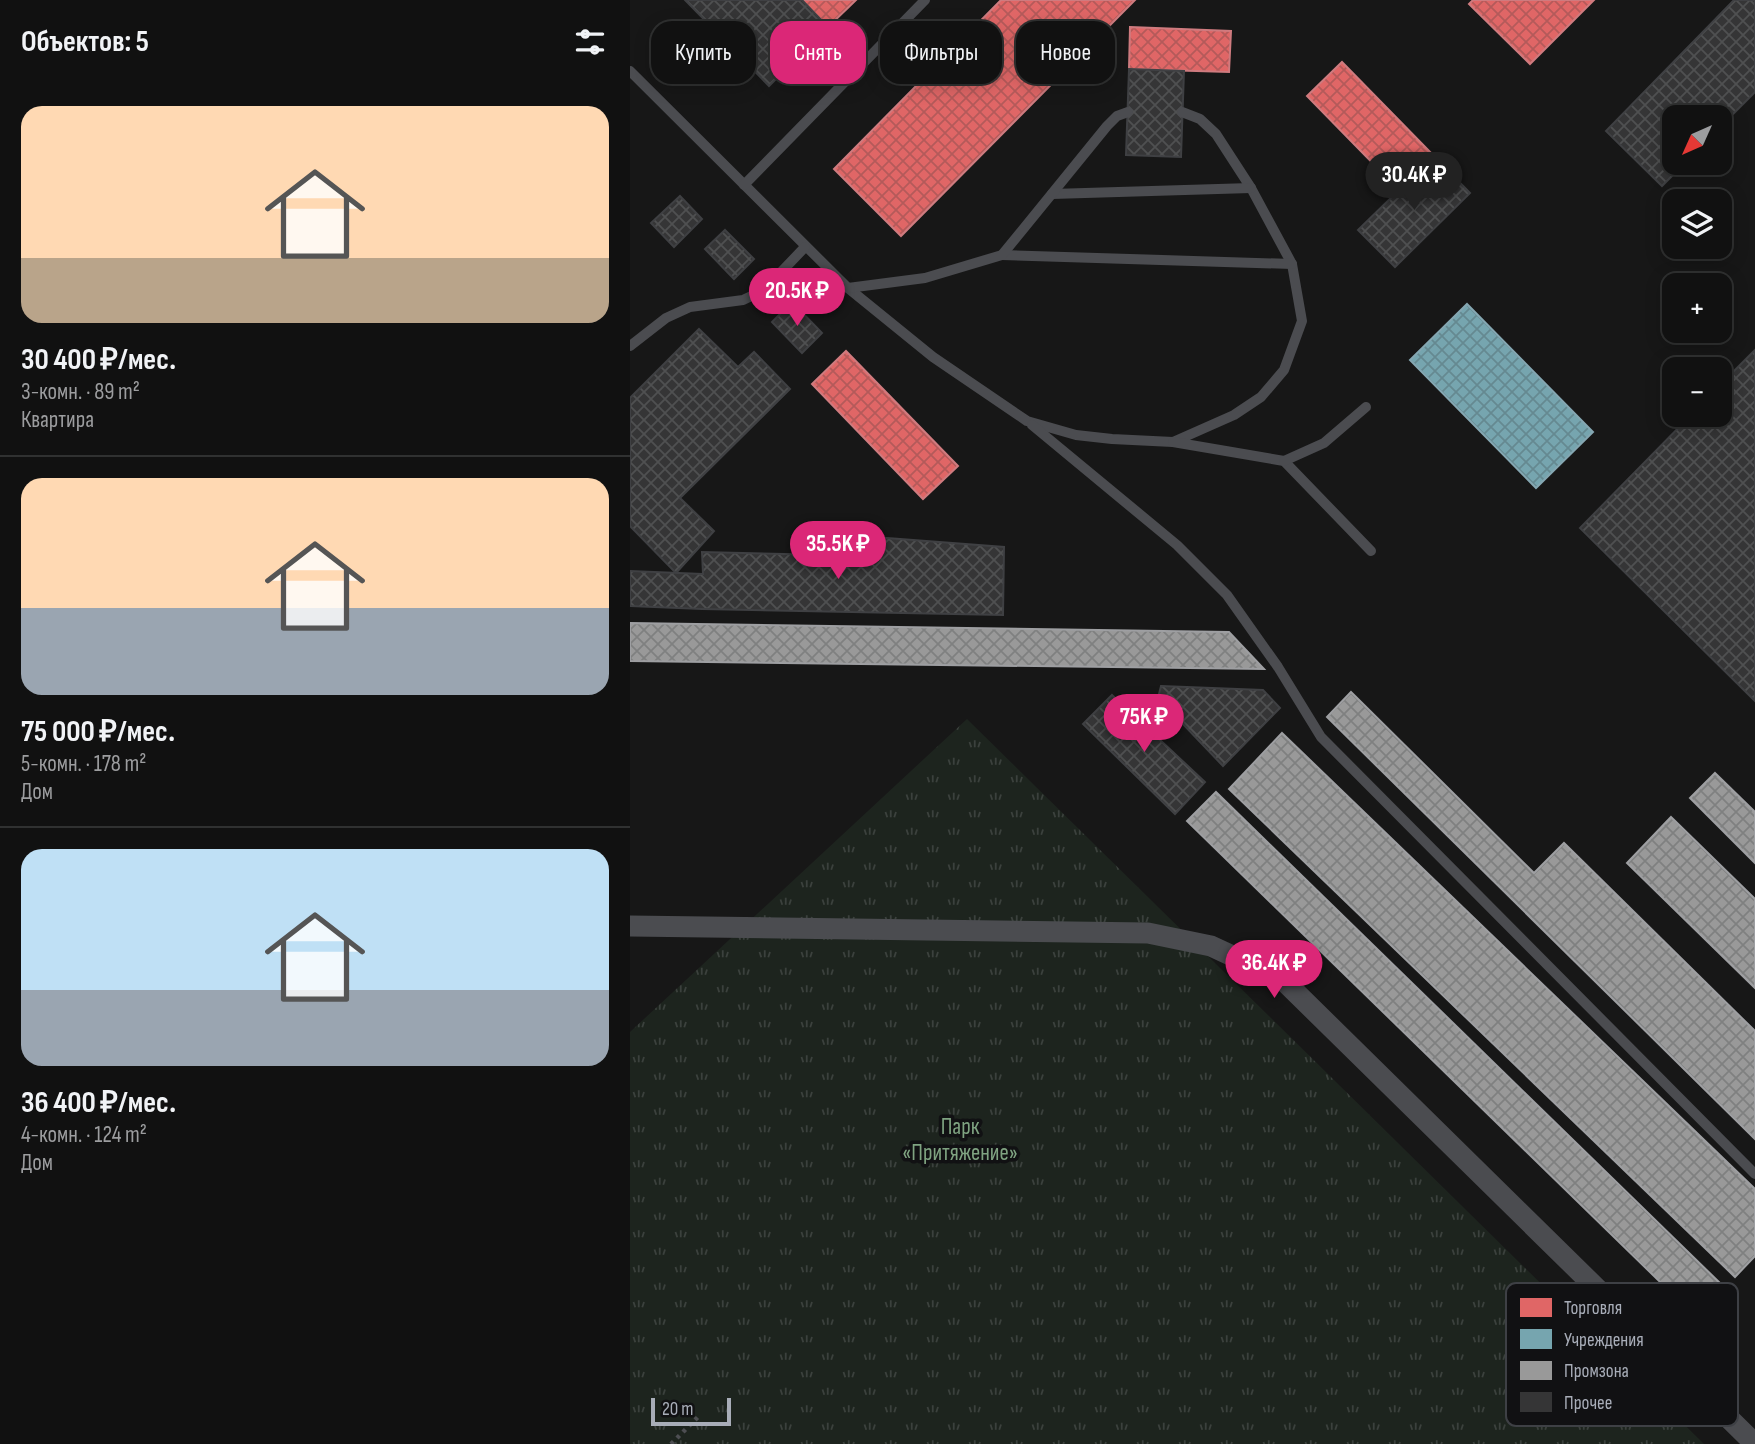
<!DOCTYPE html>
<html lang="ru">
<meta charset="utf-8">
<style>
:root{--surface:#111;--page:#1e1f1f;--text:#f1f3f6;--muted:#9c9d9f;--line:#303131;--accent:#db2777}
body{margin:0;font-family:"Sofia Sans Condensed",sans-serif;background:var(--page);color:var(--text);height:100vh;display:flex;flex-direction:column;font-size:26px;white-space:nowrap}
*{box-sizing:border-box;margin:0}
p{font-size:23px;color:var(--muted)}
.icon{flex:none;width:38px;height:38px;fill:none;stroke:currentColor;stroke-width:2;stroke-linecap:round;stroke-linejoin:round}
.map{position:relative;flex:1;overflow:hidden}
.details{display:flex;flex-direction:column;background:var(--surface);width:630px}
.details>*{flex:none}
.hud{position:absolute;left:21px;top:21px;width:665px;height:63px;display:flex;gap:14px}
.needle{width:46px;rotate:225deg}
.tools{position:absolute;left:1032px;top:105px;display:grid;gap:14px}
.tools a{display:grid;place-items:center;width:70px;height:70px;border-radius:14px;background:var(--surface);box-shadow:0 4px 18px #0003,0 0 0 2px var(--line);font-size:35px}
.scale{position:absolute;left:21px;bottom:18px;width:80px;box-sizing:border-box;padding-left:7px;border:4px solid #a8adb8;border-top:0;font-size:19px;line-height:24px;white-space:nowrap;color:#a8adb8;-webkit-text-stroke:5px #111113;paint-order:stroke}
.price{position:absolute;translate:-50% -60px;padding:0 16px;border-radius:24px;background:var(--accent);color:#fff;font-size:23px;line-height:46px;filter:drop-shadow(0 2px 4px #0008)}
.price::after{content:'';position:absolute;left:50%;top:42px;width:21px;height:16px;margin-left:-10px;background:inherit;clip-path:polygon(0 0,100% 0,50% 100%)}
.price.current{background:#222;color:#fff}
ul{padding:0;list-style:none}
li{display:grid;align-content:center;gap:14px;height:371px;padding:0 21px}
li+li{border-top:2px solid var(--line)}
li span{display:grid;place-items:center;height:217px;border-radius:21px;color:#555}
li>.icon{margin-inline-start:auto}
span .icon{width:126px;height:126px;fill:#fffc;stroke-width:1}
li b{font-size:30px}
h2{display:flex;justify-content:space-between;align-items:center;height:84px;padding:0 21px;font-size:30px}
.chip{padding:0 24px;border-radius:21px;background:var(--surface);box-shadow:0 4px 18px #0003,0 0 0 2px var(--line);font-size:24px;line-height:63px}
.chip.current{background:var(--accent);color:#fff}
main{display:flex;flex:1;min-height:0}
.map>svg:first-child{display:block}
.park{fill:url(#park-tufts)}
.shops{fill:url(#shops-cross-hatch);stroke:#cf7b7f;stroke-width:2}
.public{fill:url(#public-cross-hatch);stroke:#85a7b2;stroke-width:2}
.industry{fill:url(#industry-cross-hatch);stroke:#9e9fa2;stroke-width:2}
.building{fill:url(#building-cross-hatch);stroke:#3f4043;stroke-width:2}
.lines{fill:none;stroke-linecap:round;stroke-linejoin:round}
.path{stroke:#4d4e52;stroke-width:4.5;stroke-dasharray:3.5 5;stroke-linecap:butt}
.service{stroke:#4b4c50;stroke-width:10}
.minor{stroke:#4b4c50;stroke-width:21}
.labels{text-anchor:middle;stroke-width:7;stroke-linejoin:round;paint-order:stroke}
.park-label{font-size:23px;fill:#7fa381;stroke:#111113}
.key{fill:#111113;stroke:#3e4045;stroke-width:2}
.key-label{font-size:19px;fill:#a8adb8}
</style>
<main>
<section class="details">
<h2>Объектов: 5<svg class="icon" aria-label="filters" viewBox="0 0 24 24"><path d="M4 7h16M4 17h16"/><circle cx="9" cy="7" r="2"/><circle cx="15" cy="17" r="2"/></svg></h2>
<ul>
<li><span style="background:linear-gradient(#ffd9b3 70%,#b9a48a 0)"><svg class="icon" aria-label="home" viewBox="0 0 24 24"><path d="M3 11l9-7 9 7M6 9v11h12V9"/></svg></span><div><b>30 400 ₽/мес.</b><p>3-комн. · 89 m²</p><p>Квартира</p></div></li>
<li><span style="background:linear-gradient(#ffd9b3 60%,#9aa5b1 0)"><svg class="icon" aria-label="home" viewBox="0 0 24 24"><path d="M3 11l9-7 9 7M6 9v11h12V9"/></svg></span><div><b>75 000 ₽/мес.</b><p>5-комн. · 178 m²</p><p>Дом</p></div></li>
<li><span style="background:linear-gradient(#bfe0f5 65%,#9aa5b1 0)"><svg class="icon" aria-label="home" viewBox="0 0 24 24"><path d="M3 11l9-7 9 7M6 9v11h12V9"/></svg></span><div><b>36 400 ₽/мес.</b><p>4-комн. · 124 m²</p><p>Дом</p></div></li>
</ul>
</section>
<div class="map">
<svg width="1125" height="1444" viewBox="0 0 1125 1444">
<defs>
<pattern id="park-tufts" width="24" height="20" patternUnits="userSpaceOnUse" patternTransform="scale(1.75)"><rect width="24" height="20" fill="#1d241e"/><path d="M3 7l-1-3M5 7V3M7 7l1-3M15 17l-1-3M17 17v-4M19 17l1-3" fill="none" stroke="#3b413d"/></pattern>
<pattern id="shops-cross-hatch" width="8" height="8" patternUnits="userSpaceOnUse" patternTransform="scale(1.75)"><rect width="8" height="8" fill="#e06666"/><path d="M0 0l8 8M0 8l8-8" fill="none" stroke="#b45a5a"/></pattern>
<pattern id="public-cross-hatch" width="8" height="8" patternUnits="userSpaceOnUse" patternTransform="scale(1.75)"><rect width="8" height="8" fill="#76a5af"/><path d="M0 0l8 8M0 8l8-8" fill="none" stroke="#658991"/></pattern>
<pattern id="industry-cross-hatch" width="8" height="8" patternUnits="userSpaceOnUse" patternTransform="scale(1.75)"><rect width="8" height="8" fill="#999"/><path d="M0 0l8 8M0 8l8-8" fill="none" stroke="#7f8080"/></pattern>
<pattern id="building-cross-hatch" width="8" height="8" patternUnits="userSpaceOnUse" patternTransform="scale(1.75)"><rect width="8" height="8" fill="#353536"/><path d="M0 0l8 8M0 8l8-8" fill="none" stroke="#4f5051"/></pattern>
</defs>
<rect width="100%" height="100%" fill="#171717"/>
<!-- park -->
<path class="park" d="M337,719L1074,1444H0V1032Z"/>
<!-- shops -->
<g class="shops">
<path d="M172,0H226L198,27Z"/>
<path d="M371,0H505L271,236L204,169Z"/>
<path d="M843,0H964L900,64L839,4Z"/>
<path d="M500,27L601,31L599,72L499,69Z"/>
<path d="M712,62L804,156L769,190L677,96Z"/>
<path d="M216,351L328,466L293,499L182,384Z"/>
</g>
<!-- public -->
<path class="public" d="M837,304L963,432L906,488L780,360Z"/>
<!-- industry -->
<g class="industry">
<path d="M0,623L599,632L634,669L0,661Z"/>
<path d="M721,692L904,873L934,843L1125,1031V1139L697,717Z"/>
<path d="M652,733L1125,1189V1256L1105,1277L599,789Z"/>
<path d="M1085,773L1125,812V863L1060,798Z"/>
<path d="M586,792L1092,1285L1063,1314L557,821Z"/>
<path d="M1041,817L1125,899V988L997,863Z"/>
</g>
<!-- building -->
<g class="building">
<path d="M55,0H172L198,27L139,86Z"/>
<path d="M1104,0H1125V92L1090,127V117H1045V163H1055L1032,186L976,131Z"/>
<path d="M499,69L554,71L551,157L496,155Z"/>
<path d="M804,156L840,193L765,267L728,230Z"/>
<path d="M50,196L72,219L44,247L21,223Z"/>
<path d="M95,230L124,259L104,279L75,249Z"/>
<path d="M162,302L192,333L172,353L142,322Z"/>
<path d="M69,329L108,367L124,352L160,389L50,498L84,531L46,573L0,526V398Z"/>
<path d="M1125,350V701L950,528L1061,415H1090V385Z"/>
<path d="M244,537L374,547L373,615L72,609L0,606V571L73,574L72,552L244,556Z"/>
<path d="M531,686L633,690L650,708L593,766L528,698Z"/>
<path d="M482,695L575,782L545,814L453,724Z"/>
</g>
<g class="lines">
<!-- path -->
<path class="path" d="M41,1444L68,1417"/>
<!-- service -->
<g class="service">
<path d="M0,71L218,288L303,357L397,421L446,435L482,439L543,442L604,415L631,397L654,370L672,321L662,264L621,188L586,134L570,119L552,112"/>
<path d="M114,185L295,0"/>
<path d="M422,194L621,188"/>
<path d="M372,255L662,264"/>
<path d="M218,288L295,278L372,255L477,126L487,116L498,112"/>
<path d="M0,346L36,318L60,307L113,300L134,290L175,247"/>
<path d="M402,425L547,545L597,595L648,667L691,737L1125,1174"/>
<path d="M543,442L654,461L741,551"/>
<path d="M654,461L694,443L736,407"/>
</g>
<!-- minor -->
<path class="minor" d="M0,926L518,933L581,946L652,979L1125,1444"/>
</g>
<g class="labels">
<!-- park labels -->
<g class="park-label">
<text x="330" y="1134">Парк<tspan x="330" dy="26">«Притяжение»</tspan></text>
</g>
</g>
<!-- legend -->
<rect x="876" y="1283" width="232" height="143" rx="10" class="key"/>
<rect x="890" y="1298" width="32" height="19" fill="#e06666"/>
<rect x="890" y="1329" width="32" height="20" fill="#76a5af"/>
<rect x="890" y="1361" width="32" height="19" fill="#999"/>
<rect x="890" y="1392" width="32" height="20" fill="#353536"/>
<g class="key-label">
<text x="934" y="1314">Торговля</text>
<text x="934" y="1346">Учреждения</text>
<text x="934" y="1377">Промзона</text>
<text x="934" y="1409">Прочее</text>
</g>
</svg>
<div class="tools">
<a><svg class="needle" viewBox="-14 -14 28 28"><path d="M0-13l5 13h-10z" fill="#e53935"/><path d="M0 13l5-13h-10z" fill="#9c9d9f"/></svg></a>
<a><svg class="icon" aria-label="layers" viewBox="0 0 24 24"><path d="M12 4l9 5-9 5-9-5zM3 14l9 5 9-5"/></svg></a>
<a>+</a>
<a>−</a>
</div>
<div class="scale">20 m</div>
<b class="price current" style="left:784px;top:212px">30.4K ₽</b>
<b class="price" style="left:167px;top:328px">20.5K ₽</b>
<b class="price" style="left:208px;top:581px">35.5K ₽</b>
<b class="price" style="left:514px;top:754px">75K ₽</b>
<b class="price" style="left:644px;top:1000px">36.4K ₽</b>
<div class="hud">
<a class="chip">Купить</a>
<a class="chip current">Снять</a>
<a class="chip">Фильтры</a>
<a class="chip">Новое</a>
</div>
</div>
</main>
